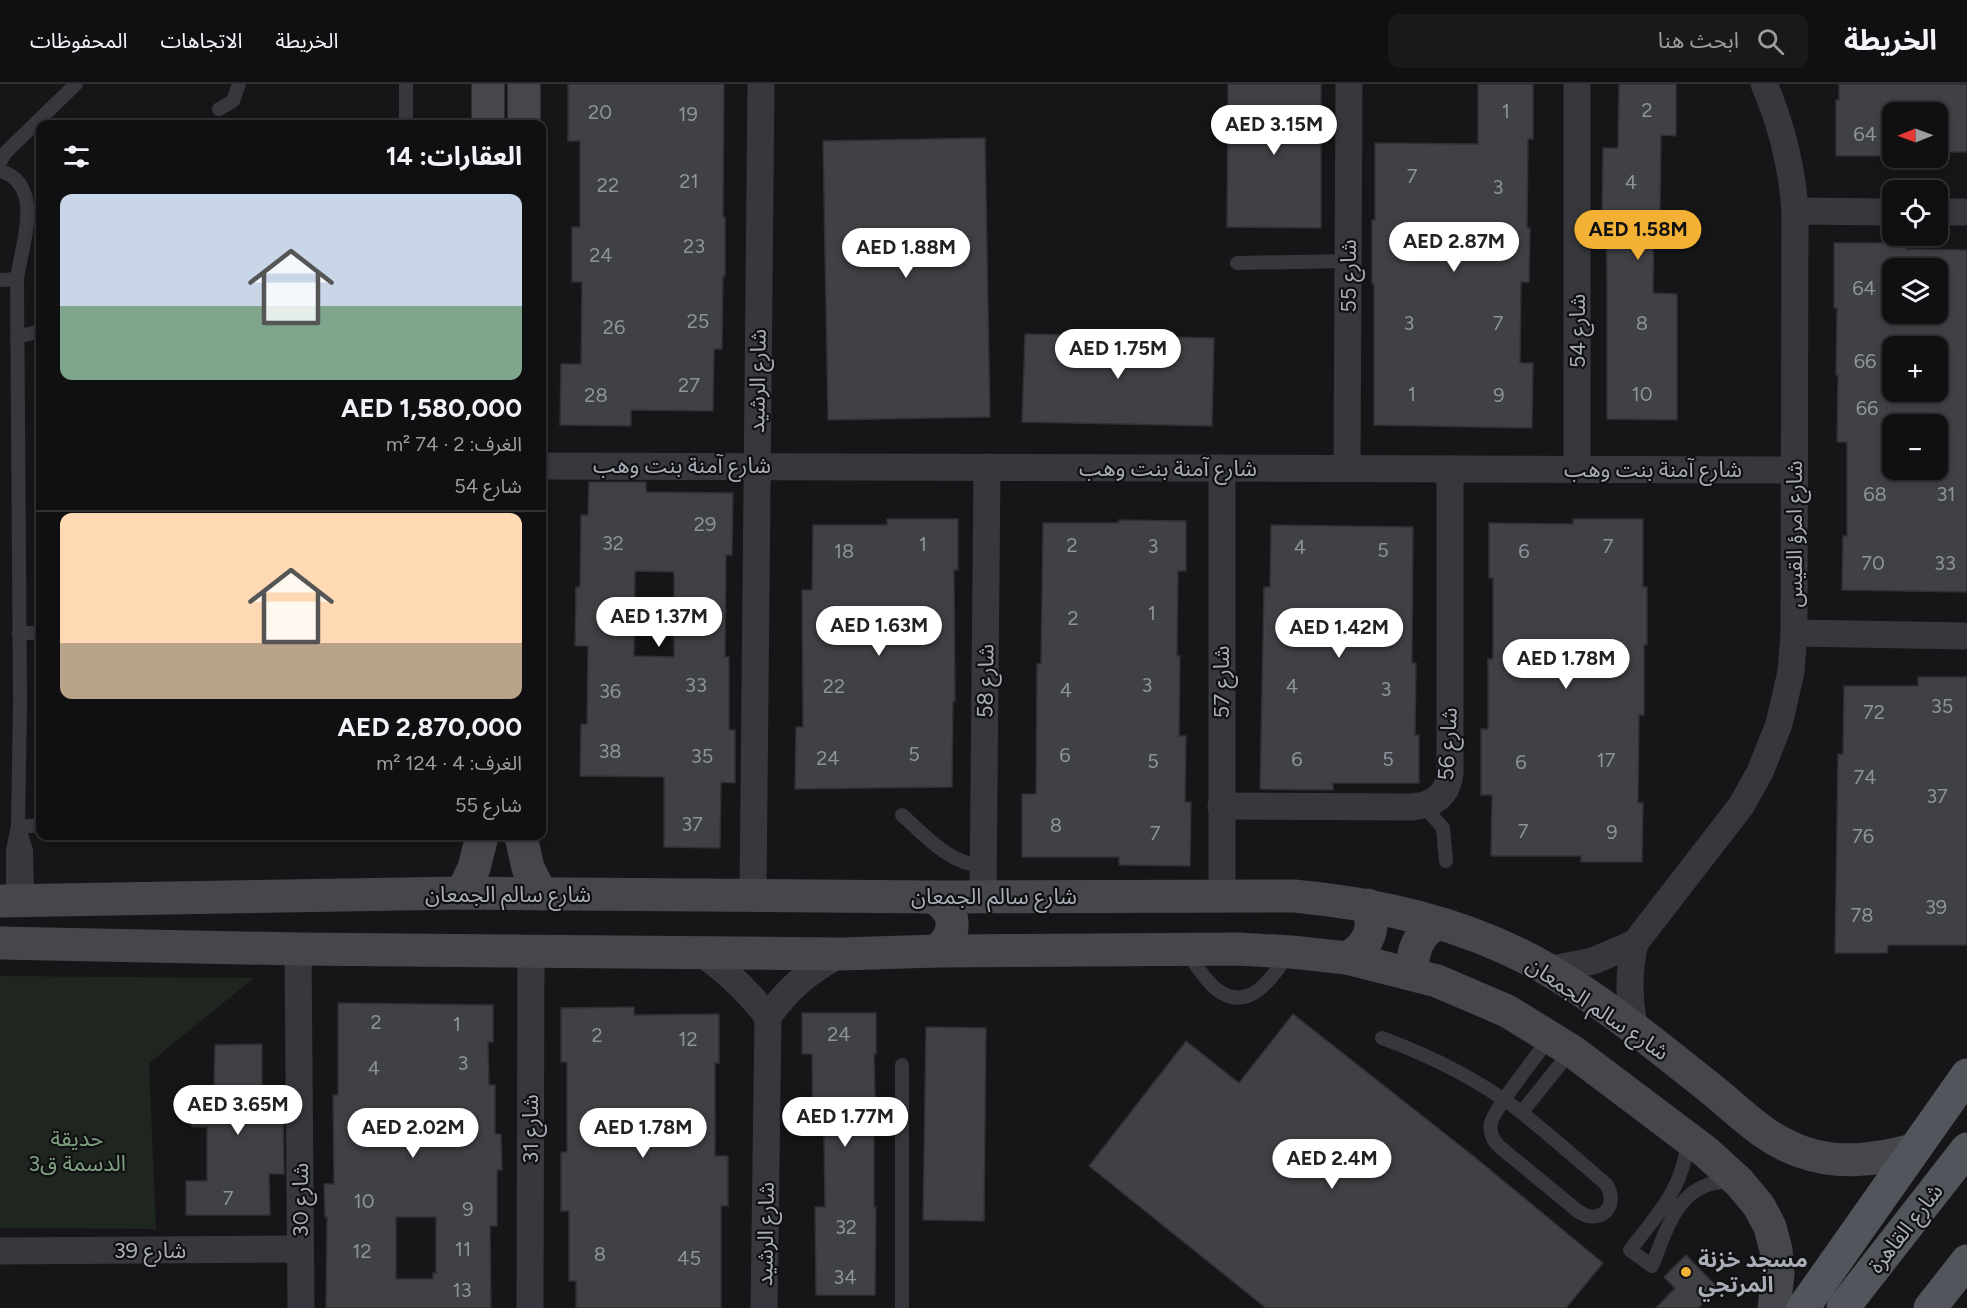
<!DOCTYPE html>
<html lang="ar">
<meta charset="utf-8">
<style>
:root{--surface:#101012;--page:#19191b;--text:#f1f3f6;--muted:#9c9d9f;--line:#303032;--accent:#f2b134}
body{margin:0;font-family:Figtree,"Noto Sans Arabic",sans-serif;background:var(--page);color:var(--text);direction:rtl;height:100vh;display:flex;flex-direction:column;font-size:22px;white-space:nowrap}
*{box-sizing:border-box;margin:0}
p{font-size:20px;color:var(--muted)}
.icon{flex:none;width:33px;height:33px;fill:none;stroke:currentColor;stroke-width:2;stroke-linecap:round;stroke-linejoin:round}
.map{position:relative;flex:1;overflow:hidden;direction:ltr}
.panel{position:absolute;left:36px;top:36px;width:510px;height:720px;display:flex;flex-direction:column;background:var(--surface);border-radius:12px;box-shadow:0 3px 9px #0003,0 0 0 2px var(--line);direction:rtl}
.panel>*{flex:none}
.needle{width:39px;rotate:269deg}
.tools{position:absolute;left:1882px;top:18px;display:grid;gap:12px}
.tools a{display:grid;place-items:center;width:66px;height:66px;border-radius:12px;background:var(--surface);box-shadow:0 3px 9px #0003,0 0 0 2px var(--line);font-size:30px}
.price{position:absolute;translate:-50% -51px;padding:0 14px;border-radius:21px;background:#fff;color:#222;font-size:20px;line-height:39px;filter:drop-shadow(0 2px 3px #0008)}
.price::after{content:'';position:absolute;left:50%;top:36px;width:18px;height:14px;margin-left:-9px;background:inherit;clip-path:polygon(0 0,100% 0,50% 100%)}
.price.active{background:var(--accent);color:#111}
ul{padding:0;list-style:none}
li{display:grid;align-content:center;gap:12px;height:318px;padding:0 24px}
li+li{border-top:2px solid var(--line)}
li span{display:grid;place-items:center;height:186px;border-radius:12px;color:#555}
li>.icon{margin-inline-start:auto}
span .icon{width:108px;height:108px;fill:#fffc;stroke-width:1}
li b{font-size:26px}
h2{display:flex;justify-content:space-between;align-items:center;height:72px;padding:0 24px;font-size:26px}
header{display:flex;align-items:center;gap:36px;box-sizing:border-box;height:84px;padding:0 30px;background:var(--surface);border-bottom:2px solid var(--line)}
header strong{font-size:28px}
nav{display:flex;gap:33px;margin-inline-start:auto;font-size:21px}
.search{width:420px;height:54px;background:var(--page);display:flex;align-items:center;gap:15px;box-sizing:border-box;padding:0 21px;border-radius:12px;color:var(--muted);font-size:22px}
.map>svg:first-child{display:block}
.green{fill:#1e261f}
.building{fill:#404145;stroke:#303034;stroke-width:1.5;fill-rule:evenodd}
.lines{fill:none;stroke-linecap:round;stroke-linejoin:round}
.lane{stroke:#37383d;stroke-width:14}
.street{stroke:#37383d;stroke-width:27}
.secondary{stroke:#45474d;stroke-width:33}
.primary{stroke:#53555c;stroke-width:33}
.poi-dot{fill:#f2b134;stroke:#111113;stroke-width:2}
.labels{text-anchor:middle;stroke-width:4.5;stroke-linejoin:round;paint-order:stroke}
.number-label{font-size:20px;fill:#8e929b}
.street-label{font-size:22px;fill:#a8adb8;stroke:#111113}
.park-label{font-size:22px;fill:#7fa381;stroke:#111113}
.poi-label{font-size:22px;font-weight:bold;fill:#a8adb8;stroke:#111113;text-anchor:start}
</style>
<header>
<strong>الخريطة</strong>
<div class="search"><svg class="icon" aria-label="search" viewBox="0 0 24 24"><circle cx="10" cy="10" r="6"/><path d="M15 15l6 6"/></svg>ابحث هنا</div>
<nav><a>الخريطة</a><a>الاتجاهات</a><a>المحفوظات</a></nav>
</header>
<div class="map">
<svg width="1967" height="1224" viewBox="0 0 1967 1224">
<rect width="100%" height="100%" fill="#161618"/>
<!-- green -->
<path class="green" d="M0,892L254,894L149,979L156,1145L0,1144Z"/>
<!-- building -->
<g class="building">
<path d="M568,0H724L723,133H725V192H723L722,265H714L713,327L631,326V342L560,341L561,280H581L582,198H572V143H580V57H568Z"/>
<path d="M1228,0H1321V144L1227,143Z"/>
<path d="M1478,0H1533V55H1528L1527,144H1530L1529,198H1521L1520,279H1533L1532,344L1374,341V200H1372V136H1375V59L1478,60Z"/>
<path d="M1619,0H1676V52L1661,51L1660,133H1654L1653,209L1677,210V336L1607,335V197L1606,132H1602L1603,64H1618Z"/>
<path d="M1839,0H1967V68H1938V28H1893V72H1836V16H1839Z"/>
<path d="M985,54L990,333L828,336L823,57Z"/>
<path d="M1834,159H1906V165L1967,166V508L1842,506L1843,452H1847V358H1837L1838,291H1836L1837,224H1834ZM1893,184H1938V230H1893ZM1893,262H1938V308H1893ZM1893,340H1938V386H1893Z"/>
<path d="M1025,250L1214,254L1212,342L1022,338Z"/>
<path d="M589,398H646V408L733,409L732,471H726L725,573H729V646H735V699L721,698L720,764L664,763V693L580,692L581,640H587L588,562H575L576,503H580L581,431H588ZM635,487L674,488V573L634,572Z"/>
<path d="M887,435H958V486H954L955,617H953L952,703L795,705L796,643H803L802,506H812L813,441H887Z"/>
<path d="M1573,435H1643V503H1647V561H1644V631H1639L1638,719H1643L1642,778H1581V772H1491L1492,711H1481V645H1488V575H1493V494H1489V439L1573,440Z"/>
<path d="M1119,436L1186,437V487H1178L1177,572H1180L1179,652H1186L1185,718H1191L1190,782L1119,781V773H1022V710H1036L1037,580H1041L1043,439H1119Z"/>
<path d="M1271,441L1413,443L1412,579H1416L1415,651H1419V699H1333V706L1260,705L1264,503H1270Z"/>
<path d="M1918,593H1967V861H1888L1887,869H1835L1838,670H1843L1844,602H1918Z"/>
<path d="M338,919L493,921V958H488L489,1001H495V1050H501L502,1086H497V1142H490L491,1224H326L327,1133H325L324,1100H334L333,1011H338ZM396,1133H436V1189H433V1195H396Z"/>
<path d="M634,923V931L719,930V979H715V1072H728V1122H721V1224H576V1197H569V1127H561V1068H567V978H561V924Z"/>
<path d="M802,929H876V970H874L876,1050H874V1123H876L875,1211H816L815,1123H825L824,1050H813L812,970H802Z"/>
<path d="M1293,930L1472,1071L1603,1179L1566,1224H1266L1089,1082L1186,957L1239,999Z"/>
<path d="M926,943L986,944L984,1137L923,1136Z"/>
<path d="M262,960V1003H283L284,1090H269L270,1131H186V1097H207V1043H192V1003H214L215,961Z"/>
<path d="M1686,1171L1718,1204L1698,1224H1656L1675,1204L1664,1193Z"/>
</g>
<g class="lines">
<!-- lane -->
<g class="lane">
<path d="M406,0V40"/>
<path d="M219,25L233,17L239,0"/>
<path d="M0,78L6,68L76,0"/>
<path d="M0,87C46,100 21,163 17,195L20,618L18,742L13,766V817"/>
<path d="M1237,179L1348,177"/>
<path d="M0,196L17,195"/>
<path d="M17,253L40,247"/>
<path d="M19,549H40"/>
<path d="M1427,720L1429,728L1443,744L1446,777"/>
<path d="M902,731C926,752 949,780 983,782"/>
<path d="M18,742H40"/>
<path d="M19,744L26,766L27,816"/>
<path d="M1187,869C1196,881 1205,896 1216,905C1249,931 1272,893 1289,870"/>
<path d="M1382,954C1431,972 1479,996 1521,1028C1550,1051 1578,1076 1606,1100C1620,1121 1601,1142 1579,1128L1501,1064C1494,1058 1489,1050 1491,1039C1493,1026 1540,968 1550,953"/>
<path d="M1522,1028L1571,967"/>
<path d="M1688,1055C1684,1103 1658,1130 1630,1166L1652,1182C1668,1142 1680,1094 1734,1098"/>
<path d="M902,1224V981"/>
</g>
<!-- street -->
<g class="street">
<path d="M1795,127L1893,128"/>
<path d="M1938,128H1967"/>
<path d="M542,382L1794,386"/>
<path d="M1222,384V812"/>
<path d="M1347,384L1349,0"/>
<path d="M1577,385V0"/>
<path d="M1794,549L1967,552"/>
<path d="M1221,722L1412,723C1433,721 1447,712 1450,690V385"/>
<path d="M753,810L761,0"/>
<path d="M983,811L987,383"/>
<path d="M298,865L301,1224"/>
<path d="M697,867C726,885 747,906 768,933"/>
<path d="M1547,886L1593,877L1635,859L1741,722L1760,688L1779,640L1791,588L1794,549L1795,127C1792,82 1782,42 1764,0"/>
<path d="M1635,945C1628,915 1628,889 1635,859"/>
<path d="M0,1167L300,1165"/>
<path d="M530,1224L531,866"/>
<path d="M764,1224L768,933C788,904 810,886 841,870"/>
</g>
<!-- secondary -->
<g class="secondary">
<path d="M524,0V40"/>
<path d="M488,40V0"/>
<path d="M521,752L528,784L541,810"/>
<path d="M462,809L474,784L482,752"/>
<path d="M933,813C957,827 959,850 936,867"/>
<path d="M0,817L462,809L933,813L1294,812C1381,820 1468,840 1545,884C1604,918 1657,962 1710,1004C1740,1028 1764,1055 1802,1068C1839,1081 1876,1076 1913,1066"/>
<path d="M0,859L298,865L841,870L936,867L1238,865L1291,868L1347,874L1437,897L1507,927L1572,967L1706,1068L1739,1098L1759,1122L1770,1143L1776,1166L1778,1190L1774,1224"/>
<path d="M1347,874C1369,862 1376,844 1368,821"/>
<path d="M1413,890C1411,868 1418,851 1436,839"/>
</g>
<!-- primary -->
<g class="primary">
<path d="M1803,1224L1967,991"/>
<path d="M1843,1224L1967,1065"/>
<path d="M1930,1224L1967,1177"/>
</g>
</g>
<!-- markers -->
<circle class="poi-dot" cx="1686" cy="1188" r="6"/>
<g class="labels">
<!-- number labels -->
<g class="number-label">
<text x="1647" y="33">2</text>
<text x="1506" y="34">1</text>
<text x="600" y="35">20</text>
<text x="688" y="37">19</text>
<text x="1865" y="57">64</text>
<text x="1412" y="99">7</text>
<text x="689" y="104">21</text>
<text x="1631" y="105">4</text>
<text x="608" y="108">22</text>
<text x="1498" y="110">3</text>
<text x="694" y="169">23</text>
<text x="601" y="178">24</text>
<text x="1864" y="211">64</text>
<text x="698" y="244">25</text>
<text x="1409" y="246">3</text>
<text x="1498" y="246">7</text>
<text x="1642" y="246">8</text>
<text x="614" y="250">26</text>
<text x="1865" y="284">66</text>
<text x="689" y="308">27</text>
<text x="1412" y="317">1</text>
<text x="1642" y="317">10</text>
<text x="596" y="318">28</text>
<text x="1499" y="318">9</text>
<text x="1867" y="331">66</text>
<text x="1875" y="417">68</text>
<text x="1946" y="417">31</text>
<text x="705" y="447">29</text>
<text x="613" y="466">32</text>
<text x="923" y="467">1</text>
<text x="1072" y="468">2</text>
<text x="1153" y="469">3</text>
<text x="1608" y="469">7</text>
<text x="1300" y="470">4</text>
<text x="1383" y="473">5</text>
<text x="844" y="474">18</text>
<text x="1524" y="474">6</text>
<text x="1873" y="486">70</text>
<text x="1945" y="486">33</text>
<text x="1152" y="536">1</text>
<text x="1073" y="541">2</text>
<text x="696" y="608">33</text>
<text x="1147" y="608">3</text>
<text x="834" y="609">22</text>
<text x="1292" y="609">4</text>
<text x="1386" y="612">3</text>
<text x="1066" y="613">4</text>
<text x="610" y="614">36</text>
<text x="1942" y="629">35</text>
<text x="1874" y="635">72</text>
<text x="610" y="674">38</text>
<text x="914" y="677">5</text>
<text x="1065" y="678">6</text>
<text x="702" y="679">35</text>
<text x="828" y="681">24</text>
<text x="1297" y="682">6</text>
<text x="1388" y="682">5</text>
<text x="1606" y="683">17</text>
<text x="1153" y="684">5</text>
<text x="1521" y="685">6</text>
<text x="1865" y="700">74</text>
<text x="1937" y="719">37</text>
<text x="692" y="747">37</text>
<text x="1056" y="748">8</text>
<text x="1523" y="754">7</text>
<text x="1612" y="755">9</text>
<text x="1155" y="756">7</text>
<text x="1863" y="759">76</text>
<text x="1936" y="830">39</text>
<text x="1862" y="838">78</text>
<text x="376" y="945">2</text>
<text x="457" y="947">1</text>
<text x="839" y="957">24</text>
<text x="597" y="958">2</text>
<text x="688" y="962">12</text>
<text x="463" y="986">3</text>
<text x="374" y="991">4</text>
<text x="228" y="1121">7</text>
<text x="364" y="1124">10</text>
<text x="468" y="1132">9</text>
<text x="846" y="1150">32</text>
<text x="463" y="1172">11</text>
<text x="362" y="1174">12</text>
<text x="600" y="1177">8</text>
<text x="689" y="1181">45</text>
<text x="845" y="1200">34</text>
<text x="462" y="1213">13</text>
</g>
<!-- street labels -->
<g class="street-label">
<text transform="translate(1348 192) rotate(-90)" y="8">شارع 55</text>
<text transform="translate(1577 247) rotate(-90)" y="8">شارع 54</text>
<text transform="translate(757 297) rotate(-89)" y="8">شارع الرشيد</text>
<text x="682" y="389">شارع آمنة بنت وهب</text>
<text x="1168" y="392">شارع آمنة بنت وهب</text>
<text x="1653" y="393">شارع آمنة بنت وهب</text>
<text transform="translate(1794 450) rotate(-90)" y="8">شارع امرؤ القيس</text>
<text transform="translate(985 597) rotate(-89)" y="8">شارع 58</text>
<text transform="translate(1221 598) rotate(-90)" y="8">شارع 57</text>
<text transform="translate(1447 660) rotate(-87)" y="8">شارع 56</text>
<text x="508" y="818">شارع سالم الجمعان</text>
<text x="994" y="820">شارع سالم الجمعان</text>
<text transform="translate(1598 924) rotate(34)" y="8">شارع سالم الجمعان</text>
<text transform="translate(530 1045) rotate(-90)" y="8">شارع 31</text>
<text transform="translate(300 1116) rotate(-90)" y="8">شارع 30</text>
<text transform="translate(1905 1144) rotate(-52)" y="8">شارع القاهرة</text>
<text transform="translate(765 1150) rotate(-89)" y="8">شارع الرشيد</text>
<text x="150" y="1174">شارع 39</text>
</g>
<!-- park labels -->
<g class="park-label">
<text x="77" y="1062">حديقة<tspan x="77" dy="25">الدسمة ق3</tspan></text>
</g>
<!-- poi labels -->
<g class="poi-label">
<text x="1698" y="1183">مسجد خزنة<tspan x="1698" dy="25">المرتجي</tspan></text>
</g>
</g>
</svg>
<div class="tools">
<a><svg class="needle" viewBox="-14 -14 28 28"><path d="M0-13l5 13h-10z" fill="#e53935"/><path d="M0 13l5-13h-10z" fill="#9c9d9f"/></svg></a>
<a><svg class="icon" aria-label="locate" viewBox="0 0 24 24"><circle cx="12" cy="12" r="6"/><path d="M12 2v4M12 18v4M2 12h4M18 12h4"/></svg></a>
<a><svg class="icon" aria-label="layers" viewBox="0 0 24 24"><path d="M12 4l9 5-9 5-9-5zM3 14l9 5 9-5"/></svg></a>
<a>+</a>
<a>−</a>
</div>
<b class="price" style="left:1274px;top:72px">AED 3.15M</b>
<b class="price active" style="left:1638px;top:177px">AED 1.58M</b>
<b class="price" style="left:1454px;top:189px">AED 2.87M</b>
<b class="price" style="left:906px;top:195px">AED 1.88M</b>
<b class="price" style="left:1118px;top:296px">AED 1.75M</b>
<b class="price" style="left:659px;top:564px">AED 1.37M</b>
<b class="price" style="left:879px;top:573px">AED 1.63M</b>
<b class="price" style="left:1339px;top:575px">AED 1.42M</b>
<b class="price" style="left:1566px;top:606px">AED 1.78M</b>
<b class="price" style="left:238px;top:1052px">AED 3.65M</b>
<b class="price" style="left:845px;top:1064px">AED 1.77M</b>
<b class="price" style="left:413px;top:1075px">AED 2.02M</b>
<b class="price" style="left:643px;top:1075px">AED 1.78M</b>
<b class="price" style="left:1332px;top:1106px">AED 2.4M</b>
<section class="panel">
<h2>العقارات: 14<svg class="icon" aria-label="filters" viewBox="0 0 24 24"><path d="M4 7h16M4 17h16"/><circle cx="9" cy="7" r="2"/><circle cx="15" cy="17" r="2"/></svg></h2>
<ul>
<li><span style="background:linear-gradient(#c9d6e8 60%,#7fa58c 0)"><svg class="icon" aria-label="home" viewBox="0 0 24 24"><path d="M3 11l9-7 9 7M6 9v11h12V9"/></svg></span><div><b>AED 1,580,000</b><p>الغرف: 2 · 74 m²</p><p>شارع 54</p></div></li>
<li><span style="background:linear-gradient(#ffd9b3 70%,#b9a48a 0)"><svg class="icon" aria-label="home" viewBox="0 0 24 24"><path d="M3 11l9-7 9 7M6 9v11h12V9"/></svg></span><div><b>AED 2,870,000</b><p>الغرف: 4 · 124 m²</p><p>شارع 55</p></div></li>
</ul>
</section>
</div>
